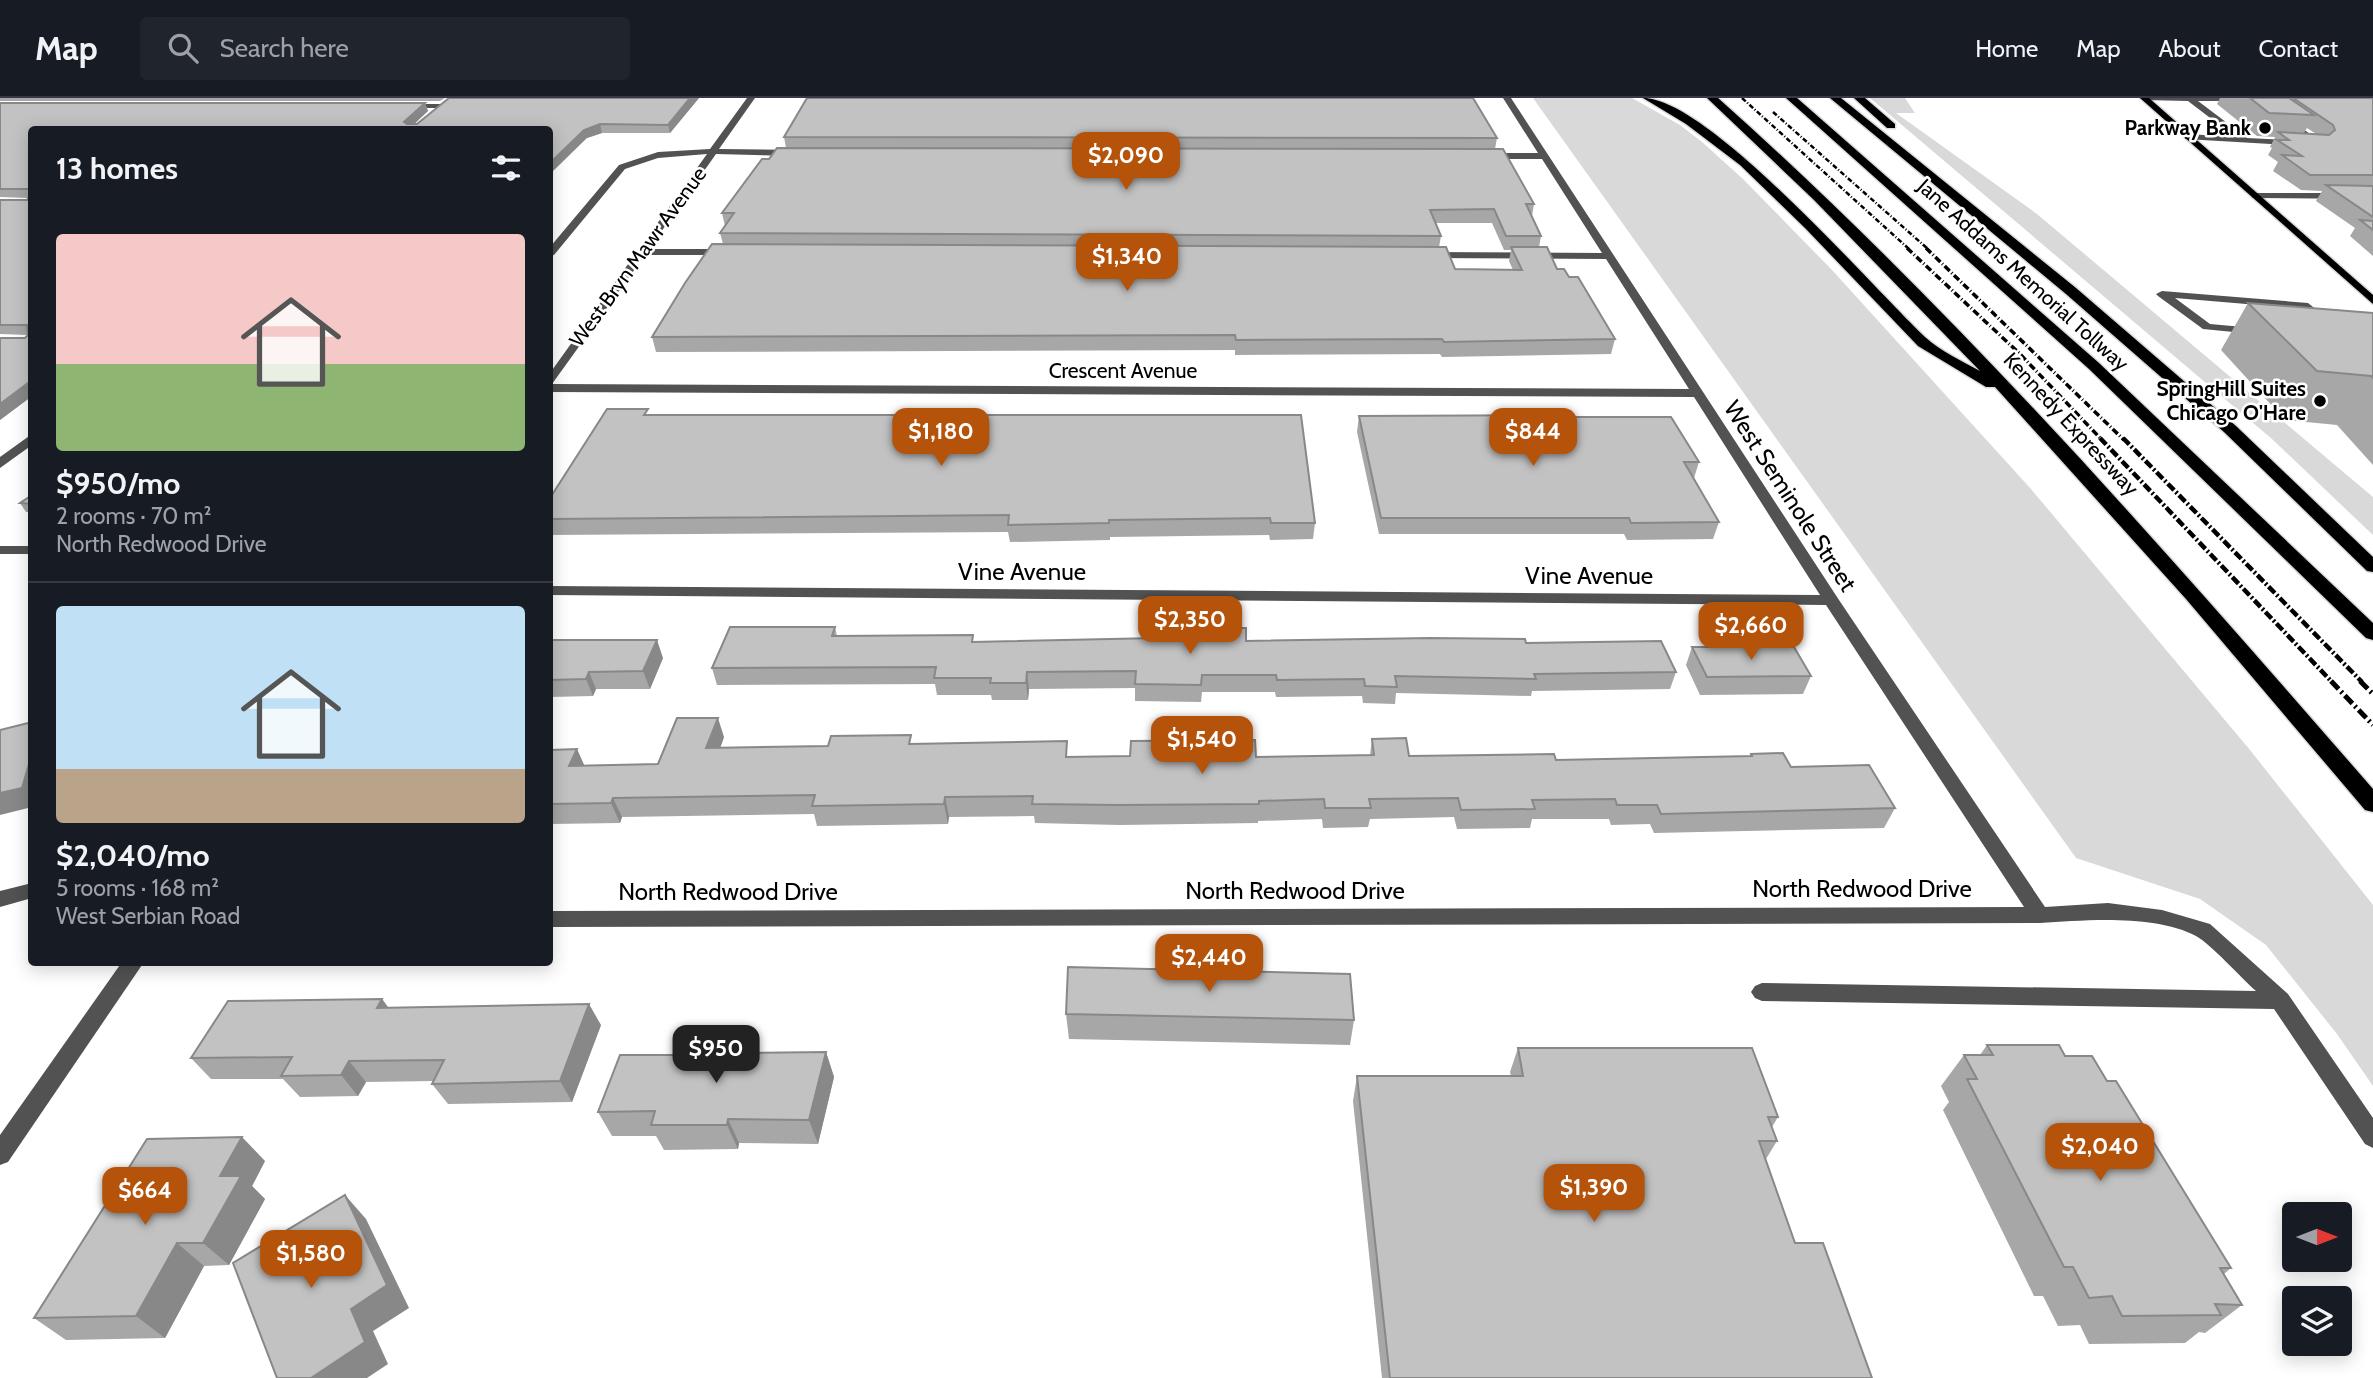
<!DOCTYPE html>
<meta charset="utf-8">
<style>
:root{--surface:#171b24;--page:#20242c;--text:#f1f3f6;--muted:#9ea1a6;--line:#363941;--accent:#b45309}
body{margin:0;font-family:Cabin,sans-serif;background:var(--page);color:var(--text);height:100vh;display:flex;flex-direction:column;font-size:26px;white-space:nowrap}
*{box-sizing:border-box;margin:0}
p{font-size:23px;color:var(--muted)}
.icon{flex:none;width:38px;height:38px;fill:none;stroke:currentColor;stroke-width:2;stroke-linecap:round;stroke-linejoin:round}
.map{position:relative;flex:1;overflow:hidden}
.drawer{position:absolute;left:28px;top:28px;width:525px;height:840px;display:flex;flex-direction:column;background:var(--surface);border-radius:7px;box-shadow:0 4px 18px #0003}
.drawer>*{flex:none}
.needle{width:46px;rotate:90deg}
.tools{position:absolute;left:2282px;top:1104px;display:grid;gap:14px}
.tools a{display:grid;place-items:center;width:70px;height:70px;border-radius:7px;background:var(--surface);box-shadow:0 4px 18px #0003;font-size:35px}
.price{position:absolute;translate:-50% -60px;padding:0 16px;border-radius:14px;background:var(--accent);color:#fff;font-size:23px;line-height:46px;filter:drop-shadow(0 2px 4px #0008)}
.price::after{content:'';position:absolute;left:50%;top:42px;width:21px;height:16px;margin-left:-10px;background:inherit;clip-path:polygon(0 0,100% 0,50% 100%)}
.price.on{background:#222;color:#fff}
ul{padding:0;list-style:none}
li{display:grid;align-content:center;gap:14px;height:371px;padding:0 28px}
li+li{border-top:2px solid var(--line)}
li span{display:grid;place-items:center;height:217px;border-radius:7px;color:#555}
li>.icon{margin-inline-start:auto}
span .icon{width:126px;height:126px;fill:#fffc;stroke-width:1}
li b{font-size:30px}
h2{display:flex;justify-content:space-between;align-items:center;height:84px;padding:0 28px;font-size:30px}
header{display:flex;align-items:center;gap:42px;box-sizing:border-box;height:98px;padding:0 35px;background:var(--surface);border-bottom:2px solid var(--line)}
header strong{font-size:33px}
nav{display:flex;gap:38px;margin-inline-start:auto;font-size:24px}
.search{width:490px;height:63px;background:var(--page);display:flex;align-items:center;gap:18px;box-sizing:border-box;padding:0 24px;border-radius:7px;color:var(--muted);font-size:26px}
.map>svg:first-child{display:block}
.green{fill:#d9d9d9}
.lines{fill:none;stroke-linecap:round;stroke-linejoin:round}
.major-casing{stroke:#dbdbdb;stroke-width:3}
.highway-casing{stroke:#dbdbdb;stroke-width:3}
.minor{fill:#525252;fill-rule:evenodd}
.major{fill:#000;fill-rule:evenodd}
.highway{fill:#000;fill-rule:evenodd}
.rail-far3{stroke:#000;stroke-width:2.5;stroke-dasharray:5 2 1 2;stroke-linecap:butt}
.rail-far2{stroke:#000;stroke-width:3.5;stroke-dasharray:7 2.5 1 2.5;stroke-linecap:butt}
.rail-far1{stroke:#000;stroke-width:4.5;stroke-dasharray:9 2.5 2 2.5;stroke-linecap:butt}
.rail{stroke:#000;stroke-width:5;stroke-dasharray:11 3.5 2 3.5;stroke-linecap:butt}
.wall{fill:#a7a7a7;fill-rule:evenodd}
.shaded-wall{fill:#888}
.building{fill:#c2c2c2;stroke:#888;stroke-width:2}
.poi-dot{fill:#000;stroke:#fff;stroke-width:2.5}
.labels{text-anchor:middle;stroke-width:5;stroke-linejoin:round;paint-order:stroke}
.far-poi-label{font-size:21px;font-weight:bold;fill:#000;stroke:#fff;text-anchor:end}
.far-street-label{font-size:21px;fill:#000;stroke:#fff}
.street-label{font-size:24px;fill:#000;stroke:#fff}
</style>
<header>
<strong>Map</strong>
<div class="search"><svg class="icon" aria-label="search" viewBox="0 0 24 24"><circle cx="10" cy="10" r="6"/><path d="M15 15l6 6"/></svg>Search here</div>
<nav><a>Home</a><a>Map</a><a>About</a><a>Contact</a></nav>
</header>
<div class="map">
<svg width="2373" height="1280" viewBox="0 0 2373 1280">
<rect width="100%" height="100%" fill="#fff"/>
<!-- green -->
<g class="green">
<path d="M1533,0H1632L1680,27L1702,44L1743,81L1832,172L2031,391L2250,652L2373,807V988L2337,936L2266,847L2200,801L2076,760Z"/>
<path d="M1870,0H1905L1915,15H1896L2037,116L2373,399V437L2272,341Z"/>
</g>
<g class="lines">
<defs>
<path id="major" d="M2140,0H2149L2373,197V206Z"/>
<g id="highway">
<path d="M1643,0C1709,0 1873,190 1925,239C1940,253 1962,263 1980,273L1814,102L1707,0H1718C1954,210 2166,453 2373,691V714L2365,712L2186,501L1995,289H1986L1918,248L1806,131L1740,67L1686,26Z"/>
<path d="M1786,0H1797L2099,265L2373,525V542L2366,540L2089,271Z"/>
<path d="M1830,0H1841L2076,190L2236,328L2373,459V474L2367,473L2224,334L2066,196Z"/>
<path d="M1854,0H1865L1895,26V30H1887Z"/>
</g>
</defs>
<!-- major casing -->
<use href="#major" class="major-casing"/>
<!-- highway casing -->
<use href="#highway" class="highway-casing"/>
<!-- minor -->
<g class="minor">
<path d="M747,0H755L719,51L797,52L801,55L797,58L716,56L649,151H730L735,154L730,157H645L552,286L1689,291L1606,161L1426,160L1421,157L1426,154L1602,155L1542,61H1483L1478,58L1483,55H1538L1503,0H1511L1839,502L2045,809L2108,805L2162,812L2210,826L2288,896L2373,1020V1050L2365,1046L2274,911L1762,903L1755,900L1751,894L1755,888L1762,885L2256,893C2240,879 2212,847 2196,838C2155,816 2085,822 2040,825L550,829V813L2024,809L1826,507L550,497V488L1820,497L1694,299L550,294V275L707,56L658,60L625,71L554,157L550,158V149L619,67L658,54L710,51Z"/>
<path d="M2140,0H2247L2244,3H2198L2247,40L2310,43L2282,23L2285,18L2324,46L2320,49L2185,41V37L2188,36L2235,39L2188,3L2144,2Z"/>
<path d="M402,6H443L447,8L443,10H399Z"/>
<path d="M2256,95H2373V101L2253,100L2251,98Z"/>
<path d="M2162,193L2308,205L2333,225L2323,227L2305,211L2175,200L2210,226L2254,230L2260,233L2254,236L2203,231L2158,198L2156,196Z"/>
<path d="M32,336V347L0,370V359Z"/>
<rect x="0" y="448" width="32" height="8"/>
<path d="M32,785V800L0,809V793Z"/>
<path d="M122,864H144L8,1064L0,1067V1037Z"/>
</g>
<!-- major -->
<use href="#major" class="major"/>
<!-- highway -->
<use href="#highway" class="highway"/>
<!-- rail-far3 -->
<g class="rail-far3">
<path d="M1742,0L1909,151"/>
<path d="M1773,14L1928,151"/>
</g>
<!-- rail-far2 -->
<g class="rail-far2">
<path d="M1907,150L2020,256L2102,342"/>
<path d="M1926,150L2124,342"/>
</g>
<!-- rail-far1 -->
<g class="rail-far1">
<path d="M2100,340L2332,584"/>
<path d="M2123,340L2362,584"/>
</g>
<!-- rail -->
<g class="rail">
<path d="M2331,583L2373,627"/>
<path d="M2360,583L2373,596"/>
</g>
</g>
<!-- wall -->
<g class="wall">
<path d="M0,0H445L440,3H0Z"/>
<path d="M699,0L670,35H602L587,40L32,32V298L0,322L25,240L28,237L0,236V102H27L28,100L0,99V5H425L428,13L413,26Z"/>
<path d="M2220,0H2373V158L2350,138L2355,130L2316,103L2322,93L2301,92L2273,73L2278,64L2268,57L2272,50L2270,49L2275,39L2257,38L2217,6ZM2307,30L2316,36L2304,35Z"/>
<path d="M784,39L1497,40L1495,51L1534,106L1532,118L1541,138L1539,149L1557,171L1569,179L1615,241L1611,256L1442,259L1440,256L1235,257V252L656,254L652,239L723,146L720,135L725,128L722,115L769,61L786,50ZM1436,125H1492L1504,152H1511L1509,163L1513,172L1455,171L1439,149L1441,138Z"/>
<path d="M2248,205L2373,215V367L2337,327L2285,322L2221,252Z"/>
<path d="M650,317L1315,425L1313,441L1270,442L1269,437L1110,439V442L1010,444L1008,434L550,437V400Z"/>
<path d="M1359,318L1565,319L1699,364L1694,380L1719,424L1713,441L1627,442L1624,436H1379L1357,334Z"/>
<path d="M32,397V414H26L20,405Z"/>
<path d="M835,529L837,538L974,544L1246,543L1526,545L1676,574L1670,591L1532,593L1531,598L1396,595L1395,606L1363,605L1362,598L1276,599L1275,594H1202L1201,604L1135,603V590L1029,591L1028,602H992L991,597H937L935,586L717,587L712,570Z"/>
<path d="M550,542L663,560L650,591H596L593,598L550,599Z"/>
<path d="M1692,549L1811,578L1803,596L1700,597L1686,567Z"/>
<path d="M724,639L720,650L913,646L1069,659H1256L1370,657L1372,641L1409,658L1556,662L1750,658L1751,656L1791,669L1895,710L1884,730L1654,735L1650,726L1611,727L1609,721H1532L1530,730L1457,731L1454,719L1370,721L1368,729L1323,730L1322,721L1258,723V725L1120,727L1035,725L1034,718L949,719L948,726L817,728L814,716L622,719L620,725L550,726V652L584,667L658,666Z"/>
<path d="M382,901L388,909L601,927L572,1004L448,1006L432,986L434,983L366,984L358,998L300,999L283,981H211L191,960Z"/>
<path d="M1066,916L1354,922L1350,947L1069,941Z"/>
<path d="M1987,947L2065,958L2107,983L2231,1170L2224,1176L2242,1207L2205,1235L2199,1234L2185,1245L2089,1246L2080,1227L2058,1228L2043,1198H2034L1943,1012L1949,1004L1941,988L1964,957H1980Z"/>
<path d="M1518,950L1778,1019L1772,1029L1777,1043L1766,1061L1795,1145L1872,1280H1382L1353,1003L1357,978H1511L1510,974Z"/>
<path d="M826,954L834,979L818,1046L739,1045L738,1051L664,1052L656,1038H612L598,1014L676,957Z"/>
<path d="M265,1063L252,1088L265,1101L229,1167L204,1168L165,1240L66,1242L34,1220Z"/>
</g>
<!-- shaded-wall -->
<g class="shaded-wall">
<path d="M690,0H699L670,35L668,27Z"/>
<path d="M425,5L428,13L408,32L404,24Z"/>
<path d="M600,26L602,35L587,40L550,76V65L584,32Z"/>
<path d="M32,282V298L0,322V306Z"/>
<path d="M657,542L663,560L650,591L643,573Z"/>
<path d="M589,574L596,591L593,598L586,581Z"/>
<path d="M1027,574L1029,591L1028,602L1026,585Z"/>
<path d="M718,620L724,639L713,670L706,650Z"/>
<path d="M577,651L586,671L569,668Z"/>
<path d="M32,656V709L0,717V695Z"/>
<path d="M945,699L949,719L948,726L944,706Z"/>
<path d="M613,700L622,719L620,725L611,705Z"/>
<path d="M382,901L397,922L377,910Z"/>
<path d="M589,906L601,927L572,1004L560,983Z"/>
<path d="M751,945L761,970L748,955Z"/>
<path d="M826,954L834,979L818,1046L809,1022Z"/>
<path d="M349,963L366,984L358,998L341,977Z"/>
<path d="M728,1021L739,1045L738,1051L727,1027Z"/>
<path d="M242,1039L265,1063L252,1088L265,1101L229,1167L203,1145L220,1078Z"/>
<path d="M345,1097L366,1121L409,1210L373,1233L388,1266L367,1280H311L351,1211Z"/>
<path d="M177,1145L204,1168L165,1240L136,1218Z"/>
</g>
<!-- building -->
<g class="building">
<path d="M449,0H690L668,27L600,26L584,32L550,65V32H32V282L0,306V240H25L28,237L27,227H0V102H27L29,99V91H0V5H425L404,24L407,26H417Z"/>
<path d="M807,0H1473L1497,40L784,39Z"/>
<path d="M2250,0H2289L2314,17L2269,15Z"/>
<path d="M2293,0H2373V77H2310L2282,57L2302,58L2277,42H2289L2278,34L2329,37L2335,32L2333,27Z"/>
<path d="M777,50L1503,51L1534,106H1526L1541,138H1506L1494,111L1430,112L1441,138L720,135L734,115H722L762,61H769Z"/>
<path d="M2326,87L2373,88V119Z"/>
<path d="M2360,122L2373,123V132Z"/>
<path d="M712,146L1446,149L1455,171L1522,172L1511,149H1547L1557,171H1564L1569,179H1578L1615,241L1444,244L1442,241L1236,242L1235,237L652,239L685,185Z"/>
<path d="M2248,205L2373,215V280L2371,278L2317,273Z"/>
<path d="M607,311H648L644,317H1301L1315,425H1271L1270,420L1109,422V425L1008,427L1009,417L550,421V400Z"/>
<path d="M1564,317L1565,319H1671L1699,364H1684L1719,424L1631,425L1629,420H1381L1359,318Z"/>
<path d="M32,397V406L20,405Z"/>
<path d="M730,529H835L832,538L973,537L972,544L1204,539V530H1246V543L1431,540L1525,541L1526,545L1661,543L1676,574L1534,576L1536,581L1395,578L1397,589L1365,588L1364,581L1277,582L1276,577H1202L1201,587L1135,586L1136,573L1027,574L1026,585H990L991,580H934L936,569L712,570Z"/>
<path d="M550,542H657L643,573L589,574L586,581L550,582Z"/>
<path d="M1692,549H1794L1811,578L1707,579Z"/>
<path d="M677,620H718L706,650L828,648L831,638L911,637L909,646L1067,643L1066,659L1130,658L1131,643L1255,642L1256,659L1374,657L1372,641L1406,640L1409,658L1554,656L1556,662L1752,658L1751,656L1783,655L1791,669L1869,667L1895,710L1661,716L1657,707H1617L1615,701L1532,702L1535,711L1461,712L1458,700L1369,701L1371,710H1325L1324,701L1259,703V706L1119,707L1032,706L1033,698L945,699L944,706L812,708L815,697L613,700L611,705L550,706V652L577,651L569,668L658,666Z"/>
<path d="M32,624V656L22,690L0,695V632Z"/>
<path d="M1068,869L1350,876L1354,922L1066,916Z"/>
<path d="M382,901L377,910L589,906L560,983L432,986L444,962L349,963L341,977L281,978L292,959L191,960L228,903Z"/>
<path d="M680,945H751L748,955L826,954L809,1022L728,1021L727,1027H651L655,1013L598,1014L620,957H676Z"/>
<path d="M1987,947H2059L2065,958H2092L2107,983H2116L2231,1170H2220L2242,1207L2215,1206L2221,1217L2122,1218L2112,1198L2089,1200L2073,1169H2064L1967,981H1977L1964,957H1993Z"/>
<path d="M1518,950H1752L1778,1019H1768L1777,1043H1759L1795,1145H1823L1872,1280H1390L1357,978H1523Z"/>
<path d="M242,1039L220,1078H241L203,1145H177L136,1218L34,1220L147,1041Z"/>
<path d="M345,1097L387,1187L351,1211L365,1244L311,1280H277L233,1165Z"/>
</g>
<!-- markers -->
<g class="poi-dot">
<circle cx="2265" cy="30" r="7"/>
<circle cx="2320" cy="303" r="7"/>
</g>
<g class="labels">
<!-- far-poi labels -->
<g class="far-poi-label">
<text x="2251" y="37">Parkway Bank</text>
<text x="2306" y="298">SpringHill Suites<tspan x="2306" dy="24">Chicago O'Hare</tspan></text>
</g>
<!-- far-street labels -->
<g class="far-street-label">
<text transform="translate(638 159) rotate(-54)" y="7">West Bryn Mawr Avenue</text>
<text transform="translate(2023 177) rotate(42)" y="7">Jane Addams Memorial Tollway</text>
<text x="1123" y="280">Crescent Avenue</text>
<text transform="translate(2071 326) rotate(47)" y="7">Kennedy Expressway</text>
</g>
<!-- street labels -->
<g class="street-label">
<text transform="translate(1790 398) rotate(57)" y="8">West Seminole Street</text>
<text x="1022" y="482">Vine Avenue</text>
<text x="1589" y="486">Vine Avenue</text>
<text x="1862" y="799">North Redwood Drive</text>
<text x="1295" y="801">North Redwood Drive</text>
<text x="728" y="802">North Redwood Drive</text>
</g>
</g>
</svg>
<div class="tools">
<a><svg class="needle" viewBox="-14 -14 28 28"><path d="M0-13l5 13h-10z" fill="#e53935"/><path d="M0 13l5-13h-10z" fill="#9ea1a6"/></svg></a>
<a><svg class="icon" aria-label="layers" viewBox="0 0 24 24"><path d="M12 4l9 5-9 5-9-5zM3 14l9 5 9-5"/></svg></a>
</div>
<b class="price" style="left:1126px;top:94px">$2,090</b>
<b class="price" style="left:1127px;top:195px">$1,340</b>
<b class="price" style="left:941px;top:370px">$1,180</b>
<b class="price" style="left:1533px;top:370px">$844</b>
<b class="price" style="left:1190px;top:558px">$2,350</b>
<b class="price" style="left:1751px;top:564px">$2,660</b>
<b class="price" style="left:1202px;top:678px">$1,540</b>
<b class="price" style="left:1209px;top:896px">$2,440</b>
<b class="price on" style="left:716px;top:987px">$950</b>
<b class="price" style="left:2100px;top:1085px">$2,040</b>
<b class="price" style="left:1594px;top:1126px">$1,390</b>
<b class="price" style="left:145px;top:1129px">$664</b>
<b class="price" style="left:311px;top:1192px">$1,580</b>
<section class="drawer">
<h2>13 homes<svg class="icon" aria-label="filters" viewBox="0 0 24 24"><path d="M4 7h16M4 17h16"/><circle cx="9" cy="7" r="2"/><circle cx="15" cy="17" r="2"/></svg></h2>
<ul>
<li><span style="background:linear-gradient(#f6c9c9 60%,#8fb573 0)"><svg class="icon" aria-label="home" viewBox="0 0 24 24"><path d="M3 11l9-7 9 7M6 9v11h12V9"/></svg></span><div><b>$950/mo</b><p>2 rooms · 70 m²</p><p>North Redwood Drive</p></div></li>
<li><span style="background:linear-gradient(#bfe0f5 75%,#b9a48a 0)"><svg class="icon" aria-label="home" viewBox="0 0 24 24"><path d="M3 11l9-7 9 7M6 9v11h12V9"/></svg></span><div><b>$2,040/mo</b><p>5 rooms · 168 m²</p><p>West Serbian Road</p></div></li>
</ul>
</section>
</div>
